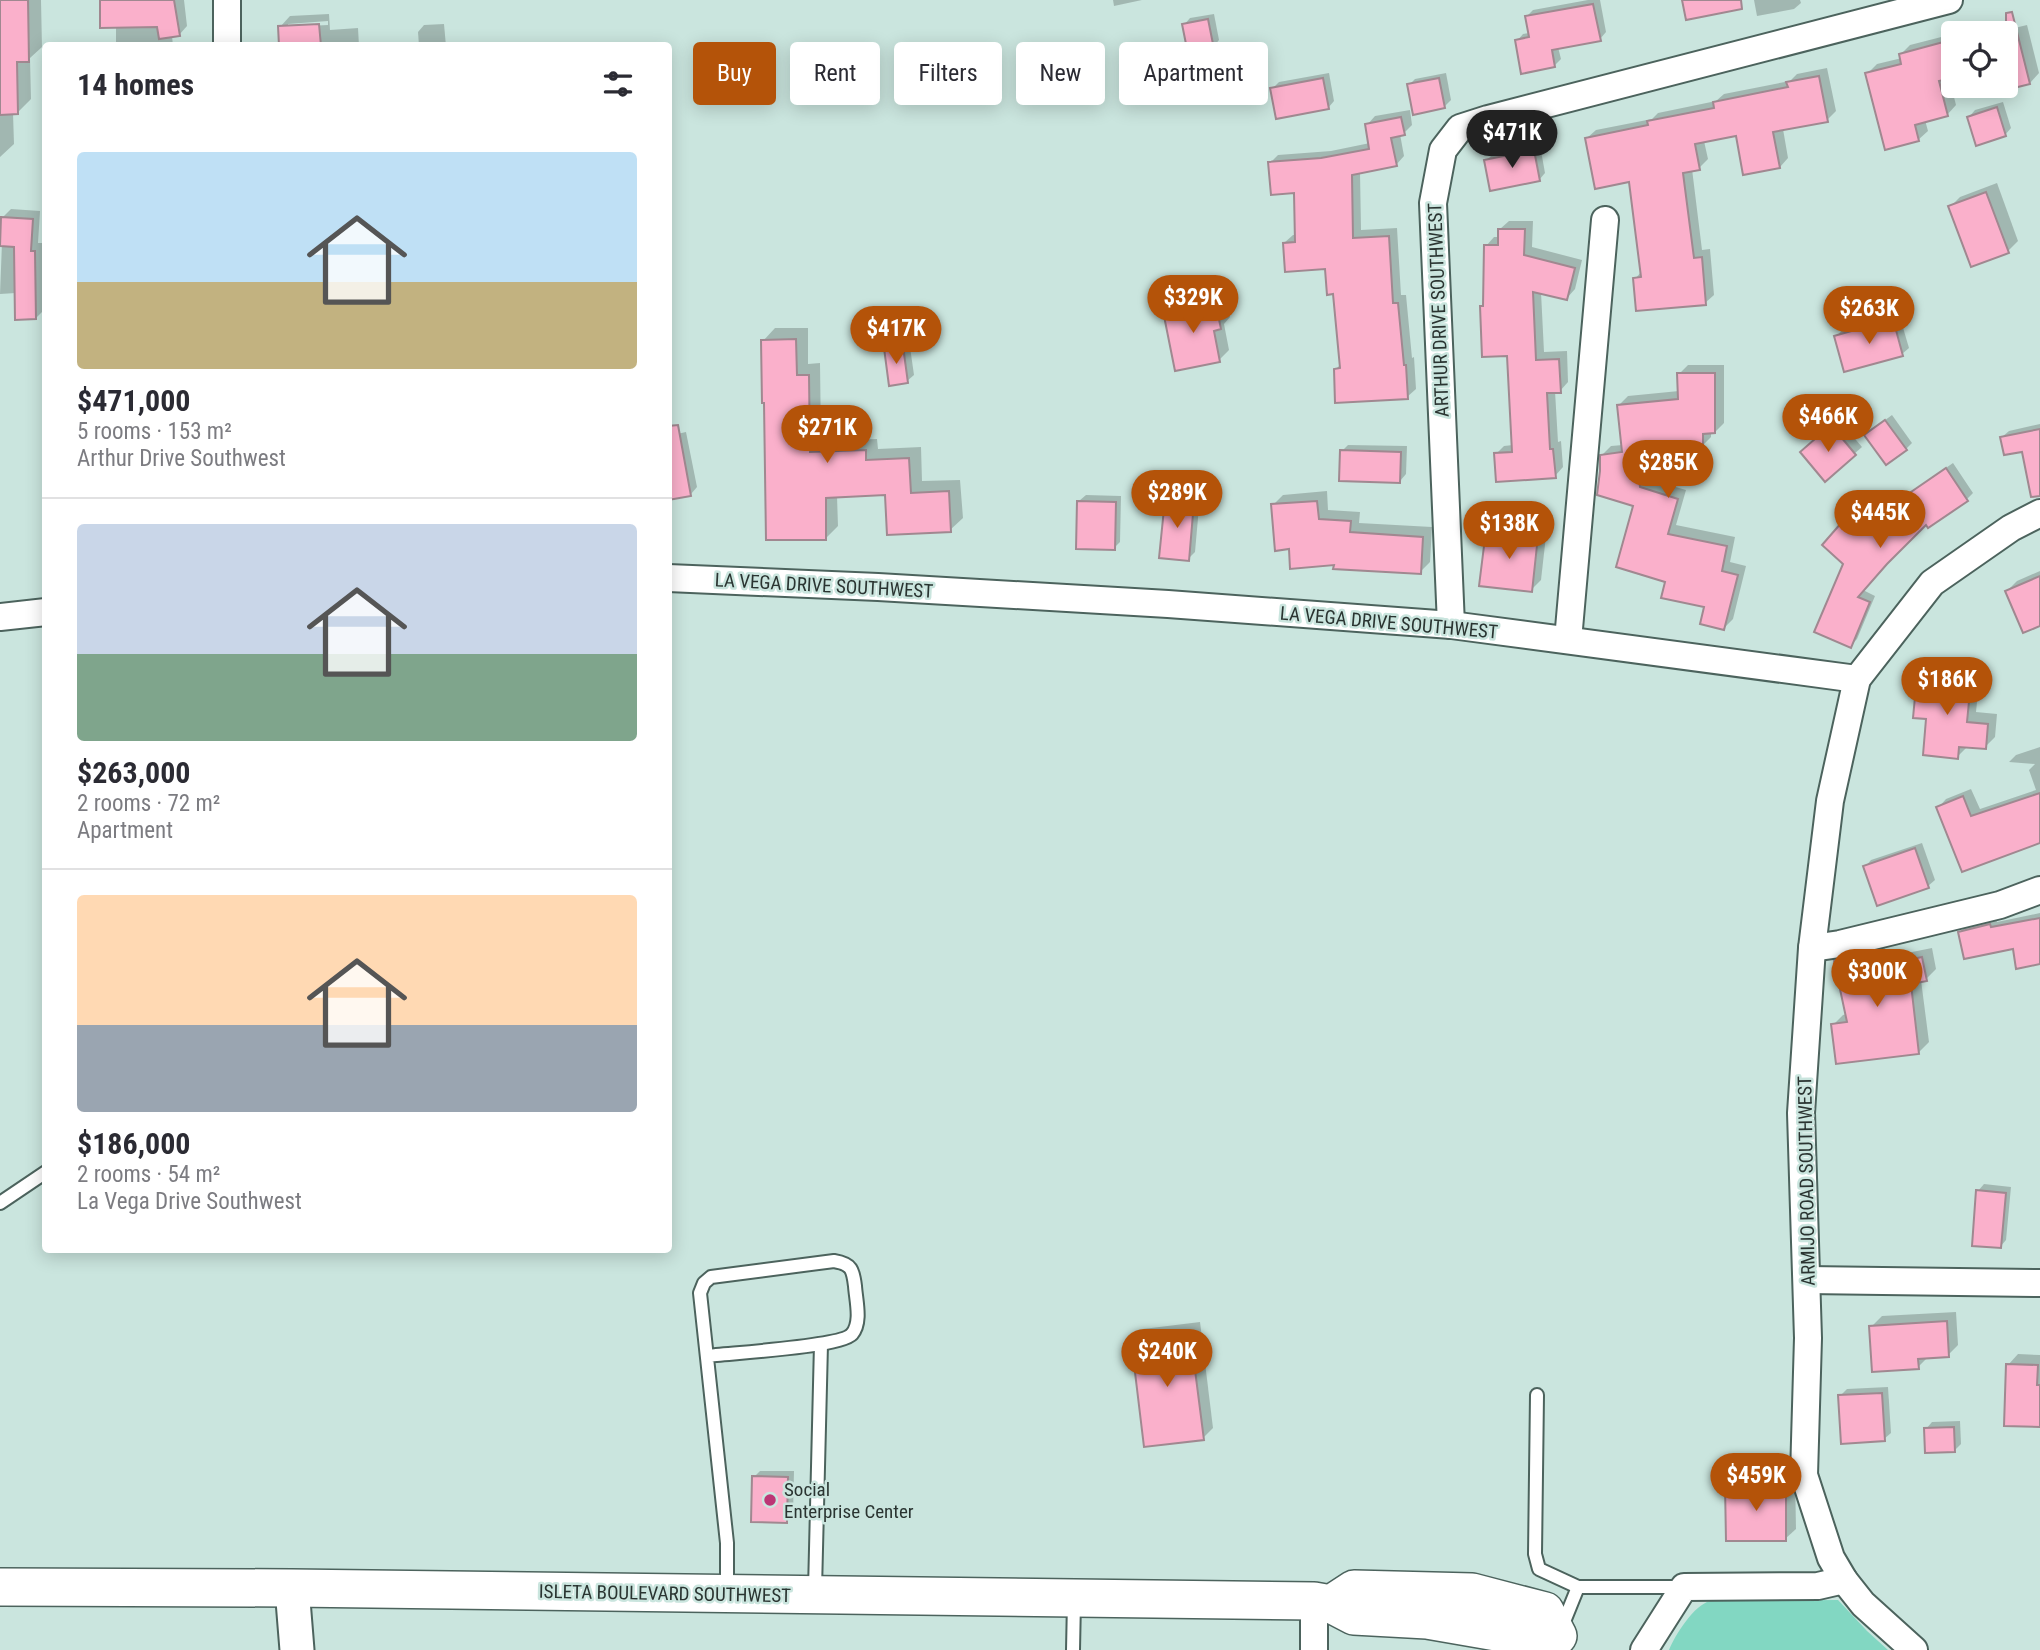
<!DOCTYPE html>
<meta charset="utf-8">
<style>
:root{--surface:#fff;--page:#f2f2f3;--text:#2b2b33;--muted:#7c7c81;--line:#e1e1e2;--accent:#b45309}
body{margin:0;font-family:"Roboto Condensed",sans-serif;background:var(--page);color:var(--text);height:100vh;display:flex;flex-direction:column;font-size:26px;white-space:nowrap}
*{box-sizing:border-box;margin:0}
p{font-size:23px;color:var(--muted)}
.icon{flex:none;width:38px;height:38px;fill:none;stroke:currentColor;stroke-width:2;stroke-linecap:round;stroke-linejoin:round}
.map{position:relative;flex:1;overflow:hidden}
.drawer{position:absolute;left:42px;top:42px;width:630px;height:1211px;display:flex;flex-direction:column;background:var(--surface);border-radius:7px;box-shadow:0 4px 18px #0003}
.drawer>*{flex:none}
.hud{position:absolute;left:693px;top:42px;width:665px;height:63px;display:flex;gap:14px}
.controls{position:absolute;left:1941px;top:21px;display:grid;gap:14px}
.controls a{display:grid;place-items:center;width:77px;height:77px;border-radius:7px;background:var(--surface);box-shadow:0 4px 18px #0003;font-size:35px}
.price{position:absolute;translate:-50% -60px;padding:0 16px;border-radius:24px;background:var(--accent);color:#fff;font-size:23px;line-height:46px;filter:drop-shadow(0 2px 4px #0008)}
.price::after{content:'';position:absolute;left:50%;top:42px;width:21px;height:16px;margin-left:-10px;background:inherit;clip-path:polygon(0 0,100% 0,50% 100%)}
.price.selected{background:#222;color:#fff}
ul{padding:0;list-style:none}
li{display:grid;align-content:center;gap:14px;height:371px;padding:0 35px}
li+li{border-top:2px solid var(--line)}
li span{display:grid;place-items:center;height:217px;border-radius:7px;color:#555}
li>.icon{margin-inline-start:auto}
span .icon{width:126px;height:126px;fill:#fffc;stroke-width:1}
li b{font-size:30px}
h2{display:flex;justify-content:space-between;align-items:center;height:84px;padding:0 35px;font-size:30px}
.chip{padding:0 24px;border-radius:7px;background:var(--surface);box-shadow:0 4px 18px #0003;font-size:24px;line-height:63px}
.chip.selected{background:var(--accent);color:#fff}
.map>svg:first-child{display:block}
.park{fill:#82d7c2}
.shadow{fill:#0003;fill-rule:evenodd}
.building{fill:#fab0cb;stroke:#a08890;stroke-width:2}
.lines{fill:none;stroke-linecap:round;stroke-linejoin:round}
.service-casing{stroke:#4c635d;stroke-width:16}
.minor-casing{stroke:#4c635d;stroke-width:30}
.tertiary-casing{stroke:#4c635d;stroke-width:37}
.secondary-casing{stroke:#4c635d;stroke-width:40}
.service{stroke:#fff;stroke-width:12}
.minor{stroke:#fff;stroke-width:26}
.tertiary{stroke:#fff;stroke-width:33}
.secondary{stroke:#fff;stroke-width:37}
.poi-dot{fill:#bc3575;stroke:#cae5de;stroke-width:2.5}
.labels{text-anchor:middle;stroke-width:5;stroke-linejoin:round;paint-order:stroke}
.street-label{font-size:19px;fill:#2a3431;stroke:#cae5de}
.poi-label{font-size:19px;fill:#2a3431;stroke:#cae5de;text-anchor:start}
</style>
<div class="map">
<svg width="2040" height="1650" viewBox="0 0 2040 1650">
<rect width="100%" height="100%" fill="#cae5de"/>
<!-- park -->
<path class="park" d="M1838,1600L1867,1631L1888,1650H1669C1675,1635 1694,1605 1710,1601Z"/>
<!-- shadow -->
<g class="shadow">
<path d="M0,0H41L42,47L30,58L31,99L17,113H13L14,144L0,157Z"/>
<path d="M102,0H184L187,26L179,35L172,36L173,46H116V26Z"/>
<path d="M1113,0H1142L1114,6Z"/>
<path d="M1588,0H1600L1606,32L1600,39L1558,47L1561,59L1554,66L1517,41L1523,34L1530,33L1527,16L1533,10Z"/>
<path d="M1754,0H1800L1801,3L1794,9L1757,16Z"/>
<path d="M329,14L330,30L358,28L359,46H281L280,27L290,16ZM328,21V25L288,27V24Z"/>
<path d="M1214,14L1219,40L1213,47L1184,25L1190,18Z"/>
<path d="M444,24L446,46H419L418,32L424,25Z"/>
<path d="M2027,25L2039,73L2030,83L1989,93L1987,86H2006V33H1994Z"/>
<path d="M1953,34V76L1949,77L1956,105L1947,115L1925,120L1928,131L1918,140L1867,74L1877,64L1902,58L1901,54L1910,45Z"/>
<path d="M1827,68L1836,111L1827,120L1783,129L1788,158L1780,167L1737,134L1704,141L1708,159L1699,168L1692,169L1702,250L1710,249L1714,295L1705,303L1635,279L1642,271L1631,180L1587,138L1596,130L1652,119L1658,113L1716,101L1724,94L1790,81L1797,74Z"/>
<path d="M1329,73L1334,101L1328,108L1272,89L1279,82Z"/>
<path d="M1446,73L1451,100L1444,107L1409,85L1415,79Z"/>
<path d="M2003,102L2011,128L2005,135L1969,117L1975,110Z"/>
<path d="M1410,110L1412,125L1404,133L1400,134L1404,156L1396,165L1360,172L1361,230L1397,228L1401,295H1406L1412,358L1414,357L1416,389L1407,397L1336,369L1342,363L1335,292L1327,267L1284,243L1293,235H1296V191L1270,163L1278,155L1331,151L1370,143L1367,125L1375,116Z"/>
<path d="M1540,145L1545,173L1539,180L1486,161L1493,154Z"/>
<path d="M1997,183L2018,241L2008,251L1950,207L1960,197Z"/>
<path d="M11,209L40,211L38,243H43L44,310L36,318L16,293L0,294L3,217Z"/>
<path d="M1509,221H1533L1532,247L1582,260L1575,289L1567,298L1541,292L1544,352L1567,351L1568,382L1560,391H1555L1558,442L1561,441L1563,467L1555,476L1496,454L1504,446L1513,445L1508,354L1482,307L1485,304L1486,246L1494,237H1500V229Z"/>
<path d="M1225,291L1230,317L1224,324L1229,350L1219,360L1165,311L1175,301Z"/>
<path d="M1899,314L1909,348L1902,354L1836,337L1842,330Z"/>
<path d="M775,328H808V364L820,363L821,441L877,439L878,449L921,447L922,481L960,480L963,518L950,530L886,494L837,496L838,526L826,538L763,341Z"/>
<path d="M909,340L914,375L907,381L886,349L892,342Z"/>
<path d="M1688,365H1724V423L1715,432H1711V437L1702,446L1676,447L1672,451L1646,453L1648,479L1686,490L1676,525L1735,537L1730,562L1746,566L1733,619L1724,628L1706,605L1667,581L1636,505L1602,455L1611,446L1623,445L1618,406L1628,396L1679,391V374Z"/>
<path d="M1892,415L1912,443L1906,449L1873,429Z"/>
<path d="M1839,420L1862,447L1825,479L1809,445Z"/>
<path d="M2040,424V462L2002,437L2009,431Z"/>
<path d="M686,432L697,487L691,494L668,436Z"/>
<path d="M1348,445L1407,446L1406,474L1400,481L1342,451Z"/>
<path d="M1953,463L1973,493L1967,499L1926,523L1863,590L1875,596L1857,639L1850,646L1843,523L1850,517L1859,526L1893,493L1900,500Z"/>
<path d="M1327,491L1328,510L1360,512L1359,523L1432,527L1430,562L1420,572L1335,564L1290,548L1273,505L1283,495Z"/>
<path d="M1173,493L1200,496L1195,552L1188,559L1166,500Z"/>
<path d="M1086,495L1121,496L1120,542L1114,548L1079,501Z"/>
<path d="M1498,521L1547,527L1541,580L1531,590L1488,531Z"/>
<path d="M2040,571V624L2007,591L2017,581Z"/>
<path d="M1929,667L1980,672L1976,712L1997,714L1995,737L1985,747L1968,746L1957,757L1928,717L1919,677Z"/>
<path d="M2040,747V842L1938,808L1946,799L1971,789L1980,809L2036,790L2029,770L2035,764L2009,762L2016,755Z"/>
<path d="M1922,843L1935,880L1928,886L1865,867L1871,860Z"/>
<path d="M2040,913V963L2014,947L1960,932L1966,926L1996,919L1997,922Z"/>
<path d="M1884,944L1887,957L1932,948L1936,969L1926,979L1921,980L1929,1042L1919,1052L1833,1025L1843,1015L1847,1014L1836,961L1846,951Z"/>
<path d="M1984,1184L2011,1187L2006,1240L2000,1247L1978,1191Z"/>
<path d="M1956,1312L1958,1345L1948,1355L1929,1356L1918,1367L1871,1327L1882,1316Z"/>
<path d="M1200,1322L1213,1428L1203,1438L1133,1339L1143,1329Z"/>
<path d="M2018,1354L2040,1355V1426L2008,1365Z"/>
<path d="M1888,1387L1891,1433L1884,1439L1840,1396L1847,1389Z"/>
<path d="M1960,1421L1961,1444L1955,1450L1926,1429L1932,1422Z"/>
<path d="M760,1471H794L793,1515L787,1521L754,1477Z"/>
<path d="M1737,1475H1795L1796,1529L1785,1539L1727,1486Z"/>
</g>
<!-- building -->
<g class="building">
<path d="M0,0H28L29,62H17L18,114L0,115Z"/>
<path d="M100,0H174L180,36L159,39L157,27L100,28Z"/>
<path d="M1682,0H1741L1742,9L1686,20Z"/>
<path d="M1593,4L1601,41L1552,50L1555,67L1521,74L1515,40L1529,37L1525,16Z"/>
<path d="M2012,12L2030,84L2006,90V13Z"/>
<path d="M1208,19L1214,49L1188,54L1182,24Z"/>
<path d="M319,24L321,46H279L278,26Z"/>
<path d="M1947,41L1953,67V78L1939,81L1948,116L1915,125L1919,141L1885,150L1865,73L1901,64L1899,54Z"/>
<path d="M1819,76L1828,122L1773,132L1780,168L1743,175L1736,136L1695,144L1700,170L1683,173L1694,258L1702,257L1706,305L1636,311L1633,278L1641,277L1629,182L1595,189L1585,138L1648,125L1647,121L1714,108L1713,102L1788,87L1786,82Z"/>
<path d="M1323,78L1329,109L1276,119L1270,88Z"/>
<path d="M1439,78L1445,108L1413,115L1407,84Z"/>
<path d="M1997,107L2006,136L1976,146L1967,117Z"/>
<path d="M1401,117L1405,135L1391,138L1397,166L1352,175L1353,238L1389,236L1393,303H1398L1404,365H1406L1408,399L1335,403L1334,369L1340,368L1333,294L1327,295L1325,269L1285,272L1283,243L1295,242L1294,193L1271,195L1268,162L1321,158L1369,149L1365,124Z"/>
<path d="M1534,150L1540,181L1490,191L1484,160Z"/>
<path d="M1986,192L2009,253L1971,267L1948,206Z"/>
<path d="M1,217L33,219L31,251H35L36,319L15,320L14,247L0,246Z"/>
<path d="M1498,229H1525L1524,255L1575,268L1567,300L1533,292L1536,360L1559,359L1561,393H1547L1550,449H1553L1556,478L1496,482L1494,453L1512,452L1507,356L1482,357L1480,306H1483L1484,245H1498Z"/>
<path d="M1215,300L1221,329L1214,331L1220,362L1175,371L1163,311Z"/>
<path d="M1893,319L1903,356L1844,372L1834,336Z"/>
<path d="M796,339L797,375H809L810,452L866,450V460L909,458L911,493L949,491L951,532L887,535L885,495L826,498V540H766L764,403H762L761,340Z"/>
<path d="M903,346L908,383L889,386L884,348Z"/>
<path d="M1677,373H1715V433L1703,434V448L1672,449L1673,452L1636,456L1640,487L1678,499L1668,534L1727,546L1722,571L1738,575L1724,630L1700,624L1704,607L1661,598L1665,582L1616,567L1633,506L1597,495L1600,471V455L1622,452L1617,405L1678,399Z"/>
<path d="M1885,420L1907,450L1886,465L1864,435Z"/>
<path d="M678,425L691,496L668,500V426Z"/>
<path d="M1831,425L1856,455L1825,482L1800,452Z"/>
<path d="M2040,429V496L2031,497L2022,452L2004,455L2000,437Z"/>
<path d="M1340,450L1401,452L1400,483L1339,481Z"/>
<path d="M1946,468L1968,501L1928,528L1926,525L1887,564L1858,597L1870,602L1851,648L1814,632L1843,564L1822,545L1842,522L1852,531L1886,498L1892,505Z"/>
<path d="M1165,499L1194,502L1189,561L1159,558Z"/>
<path d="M1077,501L1116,502L1115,550L1076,549Z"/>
<path d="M1317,501L1319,519L1351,521L1350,532L1423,537L1421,574L1333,569L1334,565L1290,569L1289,549L1275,551L1271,504Z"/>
<path d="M1486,530L1538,536L1532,592L1479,586Z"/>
<path d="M2040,576V626L2023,633L2005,591Z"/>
<path d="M1917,676L1971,681L1967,722L1988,724L1986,749L1959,747L1958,759L1923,755L1926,719L1913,718Z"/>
<path d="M2040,793V843L1962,872L1936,807L1963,796L1971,816Z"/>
<path d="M1915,848L1929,888L1877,906L1863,866Z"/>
<path d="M2040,918V964L2016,969L2013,949L1964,959L1958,932L1990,924L1991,927Z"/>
<path d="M1874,953L1877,967L1922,957L1927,981L1911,984L1919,1054L1836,1064L1831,1024L1847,1022L1834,961Z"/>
<path d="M1976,1190L2006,1193L2001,1248L1972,1246Z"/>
<path d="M1947,1321L1949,1357L1918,1359L1919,1369L1872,1372L1869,1326Z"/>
<path d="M1190,1331L1204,1440L1144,1447L1131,1339Z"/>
<path d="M2006,1364L2038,1365L2037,1385H2040V1427L2004,1426Z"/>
<path d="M1882,1393L1885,1441L1841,1444L1838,1395Z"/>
<path d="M1954,1427L1955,1452L1925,1453L1924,1428Z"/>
<path d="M752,1476L788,1477L787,1523L751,1522Z"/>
<path d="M1725,1485H1786V1541H1726Z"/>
</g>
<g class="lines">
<defs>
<g id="service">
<path d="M0,1203L46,1172"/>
<path d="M707,1356C730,1353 841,1347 852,1334C862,1322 856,1301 855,1286C853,1270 852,1264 834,1261L711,1277L704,1283L700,1293L727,1543V1589"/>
<path d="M1537,1395L1535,1554L1539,1569L1578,1587H1684"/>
<path d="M815,1590L821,1344"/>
<path d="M1561,1629L1578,1587"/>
<path d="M1073,1650L1074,1601"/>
</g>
<g id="minor">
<path d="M227,0V46"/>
<path d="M668,578L878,587L1168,604L1451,625L1857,679"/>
<path d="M0,617L46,612"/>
<path d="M1451,625L1433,203L1443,150L1460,128L1488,119L1949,0"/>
<path d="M1568,640L1605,220"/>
<path d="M1812,948L1840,944L2000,905L2040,890"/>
<path d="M1807,1280L2040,1283"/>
<path d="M1314,1650V1601"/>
<path d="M1644,1650L1684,1587L1818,1586L1844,1580"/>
<path d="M1914,1650L1863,1604L1844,1580L1831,1558L1804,1475L1808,1338L1801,1113L1812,948L1830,801L1857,679L1932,583L2011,528L2040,513"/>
</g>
<path id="tertiary" d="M292,1588L297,1650"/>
<path id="secondary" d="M0,1587L292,1588L1314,1601L1331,1604L1354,1616L1427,1620L1525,1637L1558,1636L1545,1611L1472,1592L1354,1589L1331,1604"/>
</defs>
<!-- service casing -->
<use href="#service" class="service-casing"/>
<!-- minor casing -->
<use href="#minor" class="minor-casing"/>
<!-- tertiary casing -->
<use href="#tertiary" class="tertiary-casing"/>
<!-- secondary casing -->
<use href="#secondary" class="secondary-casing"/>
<!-- service -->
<use href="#service" class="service"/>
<!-- minor -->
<use href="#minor" class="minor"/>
<!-- tertiary -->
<use href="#tertiary" class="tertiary"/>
<!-- secondary -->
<use href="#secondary" class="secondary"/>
</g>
<!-- markers -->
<circle class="poi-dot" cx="770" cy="1500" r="7"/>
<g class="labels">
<!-- street labels -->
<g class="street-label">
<text transform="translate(1438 310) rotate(-92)" y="7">ARTHUR DRIVE SOUTHWEST</text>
<text transform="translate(824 585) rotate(3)" y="7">LA VEGA DRIVE SOUTHWEST</text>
<text transform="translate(1389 622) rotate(5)" y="7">LA VEGA DRIVE SOUTHWEST</text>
<text transform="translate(1806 1181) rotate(-91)" y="7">ARMIJO ROAD SOUTHWEST</text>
<text transform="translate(665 1593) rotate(1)" y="7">ISLETA BOULEVARD SOUTHWEST</text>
</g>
<!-- poi labels -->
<g class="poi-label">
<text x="784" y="1496">Social<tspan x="784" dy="22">Enterprise Center</tspan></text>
</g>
</g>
</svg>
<div class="controls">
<a><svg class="icon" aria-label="locate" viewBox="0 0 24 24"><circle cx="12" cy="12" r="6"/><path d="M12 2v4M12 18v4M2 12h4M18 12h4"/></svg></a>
</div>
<b class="price selected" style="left:1512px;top:170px">$471K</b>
<b class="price" style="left:1193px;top:335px">$329K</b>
<b class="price" style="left:1869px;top:346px">$263K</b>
<b class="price" style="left:896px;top:366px">$417K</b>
<b class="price" style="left:1828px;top:454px">$466K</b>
<b class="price" style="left:827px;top:465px">$271K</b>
<b class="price" style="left:1668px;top:500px">$285K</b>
<b class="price" style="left:1177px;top:530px">$289K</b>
<b class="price" style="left:1880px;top:550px">$445K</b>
<b class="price" style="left:1509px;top:561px">$138K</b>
<b class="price" style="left:1947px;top:717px">$186K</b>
<b class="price" style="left:1877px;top:1009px">$300K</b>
<b class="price" style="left:1167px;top:1389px">$240K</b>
<b class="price" style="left:1756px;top:1513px">$459K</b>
<div class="hud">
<a class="chip selected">Buy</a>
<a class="chip">Rent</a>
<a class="chip">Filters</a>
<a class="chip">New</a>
<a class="chip">Apartment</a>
</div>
<section class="drawer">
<h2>14 homes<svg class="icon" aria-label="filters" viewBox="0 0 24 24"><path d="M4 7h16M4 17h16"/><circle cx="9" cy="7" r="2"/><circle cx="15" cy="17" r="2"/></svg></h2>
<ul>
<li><span style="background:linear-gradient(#bfe0f5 60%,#c2b280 0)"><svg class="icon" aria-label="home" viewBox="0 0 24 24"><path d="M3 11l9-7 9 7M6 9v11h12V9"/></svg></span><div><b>$471,000</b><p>5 rooms · 153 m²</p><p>Arthur Drive Southwest</p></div></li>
<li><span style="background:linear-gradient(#c9d6e8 60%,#7fa58c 0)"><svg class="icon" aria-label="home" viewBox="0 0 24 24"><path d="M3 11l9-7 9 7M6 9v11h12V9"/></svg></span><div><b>$263,000</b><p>2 rooms · 72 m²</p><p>Apartment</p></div></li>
<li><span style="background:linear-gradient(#ffd9b3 60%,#9aa5b1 0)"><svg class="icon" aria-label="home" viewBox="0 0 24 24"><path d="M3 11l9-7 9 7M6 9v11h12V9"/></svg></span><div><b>$186,000</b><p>2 rooms · 54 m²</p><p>La Vega Drive Southwest</p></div></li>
</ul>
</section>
</div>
